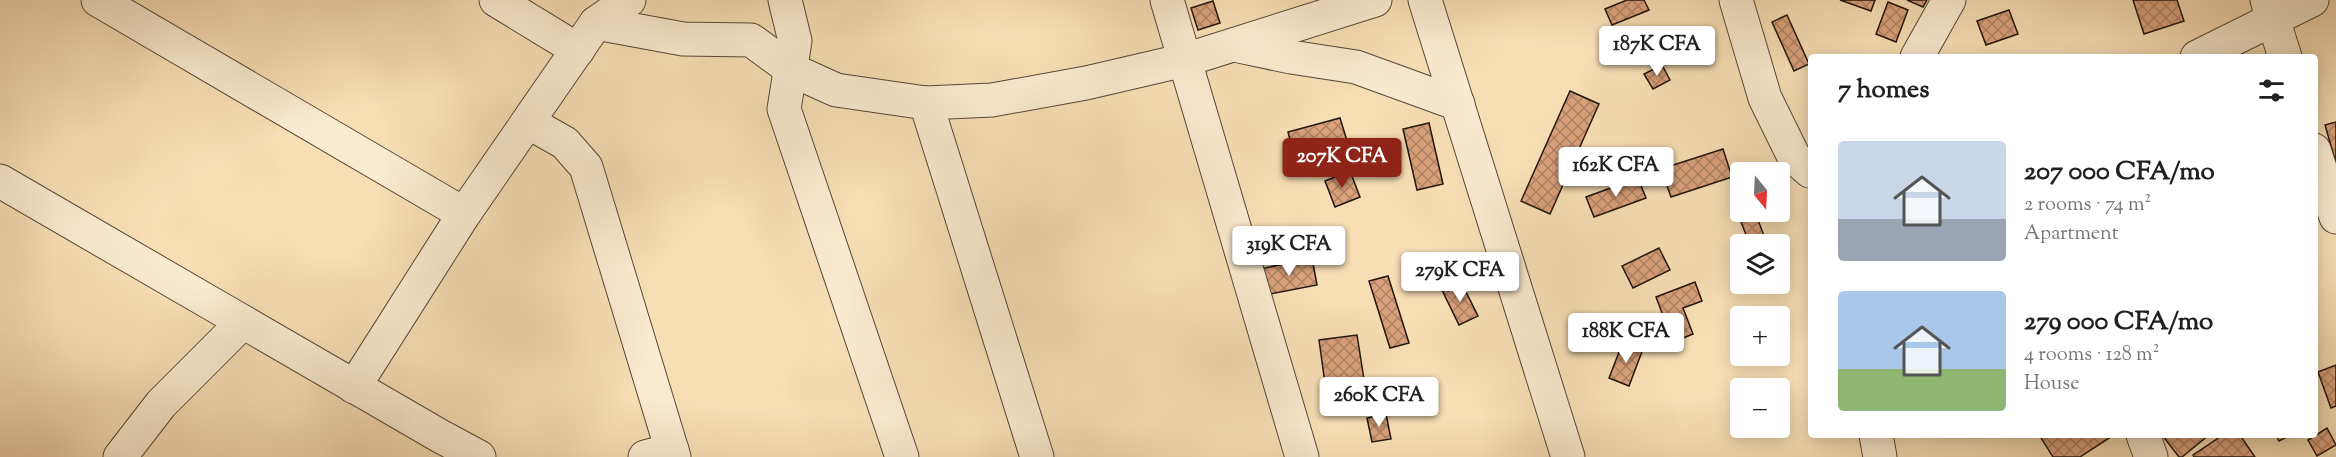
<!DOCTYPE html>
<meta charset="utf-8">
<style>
:root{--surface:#fff;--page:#f6f6f6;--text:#202124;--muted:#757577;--accent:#8f2418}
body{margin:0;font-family:"Sorts Mill Goudy",serif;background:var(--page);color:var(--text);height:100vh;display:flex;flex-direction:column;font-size:22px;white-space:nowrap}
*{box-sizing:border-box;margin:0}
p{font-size:20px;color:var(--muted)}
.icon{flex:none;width:33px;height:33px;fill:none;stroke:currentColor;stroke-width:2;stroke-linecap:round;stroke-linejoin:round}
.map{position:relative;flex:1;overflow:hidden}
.details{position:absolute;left:1808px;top:54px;width:510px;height:384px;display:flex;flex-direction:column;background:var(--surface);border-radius:6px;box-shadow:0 3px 15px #0003}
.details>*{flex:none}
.needle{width:39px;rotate:162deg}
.buttons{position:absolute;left:1730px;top:162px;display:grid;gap:12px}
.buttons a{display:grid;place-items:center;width:60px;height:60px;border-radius:6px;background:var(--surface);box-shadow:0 3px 15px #0003;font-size:30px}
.price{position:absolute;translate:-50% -51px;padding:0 14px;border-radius:6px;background:#fff;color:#222;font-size:20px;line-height:39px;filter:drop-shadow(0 2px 3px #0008)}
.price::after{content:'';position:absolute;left:50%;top:36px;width:18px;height:14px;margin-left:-9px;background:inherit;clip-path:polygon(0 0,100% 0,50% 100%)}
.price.current{background:var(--accent);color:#fff}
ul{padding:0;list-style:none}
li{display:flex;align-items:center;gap:18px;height:150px;padding:0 30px}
li span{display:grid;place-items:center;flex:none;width:168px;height:120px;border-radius:6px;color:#555}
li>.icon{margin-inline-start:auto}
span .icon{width:72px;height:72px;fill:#fffc;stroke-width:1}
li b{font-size:26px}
h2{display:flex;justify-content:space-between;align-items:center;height:72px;padding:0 30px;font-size:26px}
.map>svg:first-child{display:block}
.building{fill:url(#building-cross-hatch);stroke:#201510;stroke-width:1.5}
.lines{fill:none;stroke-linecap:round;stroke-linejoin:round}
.minor-casing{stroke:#564739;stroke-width:35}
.minor{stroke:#faeacf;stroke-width:33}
</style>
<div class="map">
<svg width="2336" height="457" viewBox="0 0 2336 457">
<defs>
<pattern id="building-cross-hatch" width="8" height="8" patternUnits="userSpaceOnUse" patternTransform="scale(1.5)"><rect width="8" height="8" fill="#daa17b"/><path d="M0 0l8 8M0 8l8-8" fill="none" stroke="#b08263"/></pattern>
</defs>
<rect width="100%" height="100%" fill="#f8deb5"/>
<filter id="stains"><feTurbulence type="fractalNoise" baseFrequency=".00333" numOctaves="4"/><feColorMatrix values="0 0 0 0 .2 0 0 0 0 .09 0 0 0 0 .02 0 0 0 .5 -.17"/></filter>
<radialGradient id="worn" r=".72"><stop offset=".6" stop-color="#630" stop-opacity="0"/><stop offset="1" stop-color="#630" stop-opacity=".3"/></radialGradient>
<!-- building -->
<g class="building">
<path d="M1627,0H1644L1649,10L1612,25L1605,9Z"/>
<path d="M1840,0H1875L1871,11Z"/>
<path d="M1907,0H1927L1923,7Z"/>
<path d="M2133,0H2177L2184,21L2144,34Z"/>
<path d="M1213,1L1220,23L1198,30L1191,8Z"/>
<path d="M1888,2L1908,10L1896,42L1876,34Z"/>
<path d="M2009,10L2018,34L1986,45L1977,21Z"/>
<path d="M1787,15L1809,64L1794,71L1772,22Z"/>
<path d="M1662,65L1670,80L1653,89L1644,74Z"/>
<path d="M1570,91L1599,104L1550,214L1521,201Z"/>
<path d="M1340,118L1348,144L1295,159L1288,132Z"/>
<path d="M2336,122V163L2325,125Z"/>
<path d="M1429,123L1443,184L1417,190L1403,129Z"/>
<path d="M1723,149L1732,177L1671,197L1661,169Z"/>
<path d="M1350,171L1360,197L1335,207L1325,181Z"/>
<path d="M1638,178L1646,198L1594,217L1586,197Z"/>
<path d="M1757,217L1764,236L1749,242L1741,222Z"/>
<path d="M1659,248L1670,270L1633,288L1622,266Z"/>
<path d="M1312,258L1317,285L1265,295L1260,269Z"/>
<path d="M1388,276L1409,343L1390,348L1369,281Z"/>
<path d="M1460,280L1478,316L1459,325L1442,290Z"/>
<path d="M1695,282L1702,301L1683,308L1693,334L1673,342L1656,297Z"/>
<path d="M1357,335L1366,392L1327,398L1319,340Z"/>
<path d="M1623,342L1643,349L1629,386L1609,378Z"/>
<path d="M2336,365V406L2331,408L2318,372Z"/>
<path d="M1386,414L1391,439L1372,442L1367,418Z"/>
<path d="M2327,428L2336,445L2317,456L2308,440Z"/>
<path d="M2045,435H2114L2080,457H2053L2041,438Z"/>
<path d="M2162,435H2209L2182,457H2179Z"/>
<path d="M2223,435H2240L2255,457H2194L2193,455Z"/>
<path d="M2276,435H2291L2279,441Z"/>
</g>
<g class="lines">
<defs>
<g id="minor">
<path d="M98,0L464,214"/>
<path d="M496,0L578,50"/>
<path d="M785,0L795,41L784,109L902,457"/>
<path d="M1167,0L1302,457"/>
<path d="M1425,0L1568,457"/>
<path d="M1736,0L1765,98L1794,157L1810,171"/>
<path d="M2267,0L2285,57"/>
<path d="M596,23L683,39L751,40L792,70L836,90L926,103L992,100L1086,83L1185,60L1375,0"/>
<path d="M1234,45L1291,57L1356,67L1458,104"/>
<path d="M1917,57L1949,0"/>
<path d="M2197,57L2312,0"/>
<path d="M926,103L1037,457"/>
<path d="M528,122L565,143L586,167L674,457"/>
<path d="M2314,150L2336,217"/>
<path d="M0,181L440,436L479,457"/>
<path d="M354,387L464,214L596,23L629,0"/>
<path d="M1876,435L1880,457"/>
<path d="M2143,435L2151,457"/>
<path d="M120,457L161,404L243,322"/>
<path d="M645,457L672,450"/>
</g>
</defs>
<!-- minor casing -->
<use href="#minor" class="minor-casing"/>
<!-- minor -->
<use href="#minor" class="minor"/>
</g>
<rect width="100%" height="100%" filter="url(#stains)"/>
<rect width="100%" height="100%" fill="url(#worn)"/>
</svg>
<div class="buttons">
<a><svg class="needle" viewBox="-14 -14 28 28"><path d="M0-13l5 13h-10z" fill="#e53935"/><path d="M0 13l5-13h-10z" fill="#757577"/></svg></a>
<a><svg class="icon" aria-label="layers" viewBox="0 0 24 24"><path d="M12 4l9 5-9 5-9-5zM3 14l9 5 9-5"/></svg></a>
<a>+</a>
<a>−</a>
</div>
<b class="price" style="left:1657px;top:77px">187K CFA</b>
<b class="price current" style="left:1342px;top:189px">207K CFA</b>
<b class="price" style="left:1616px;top:198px">162K CFA</b>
<b class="price" style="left:1289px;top:277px">319K CFA</b>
<b class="price" style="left:1460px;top:303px">279K CFA</b>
<b class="price" style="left:1626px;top:364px">188K CFA</b>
<b class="price" style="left:1379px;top:428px">260K CFA</b>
<section class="details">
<h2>7 homes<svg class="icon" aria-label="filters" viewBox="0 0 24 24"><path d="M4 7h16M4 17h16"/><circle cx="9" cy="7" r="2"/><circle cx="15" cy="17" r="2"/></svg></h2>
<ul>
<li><span style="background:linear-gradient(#c9d6e8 65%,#9aa5b1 0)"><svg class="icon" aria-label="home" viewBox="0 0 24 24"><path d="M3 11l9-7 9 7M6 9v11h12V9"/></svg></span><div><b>207 000 CFA/mo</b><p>2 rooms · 74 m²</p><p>Apartment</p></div></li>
<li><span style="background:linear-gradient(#a9c7e8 65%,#8fb573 0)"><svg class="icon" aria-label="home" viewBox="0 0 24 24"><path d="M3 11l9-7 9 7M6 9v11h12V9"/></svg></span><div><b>279 000 CFA/mo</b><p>4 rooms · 128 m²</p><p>House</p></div></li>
</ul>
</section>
</div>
